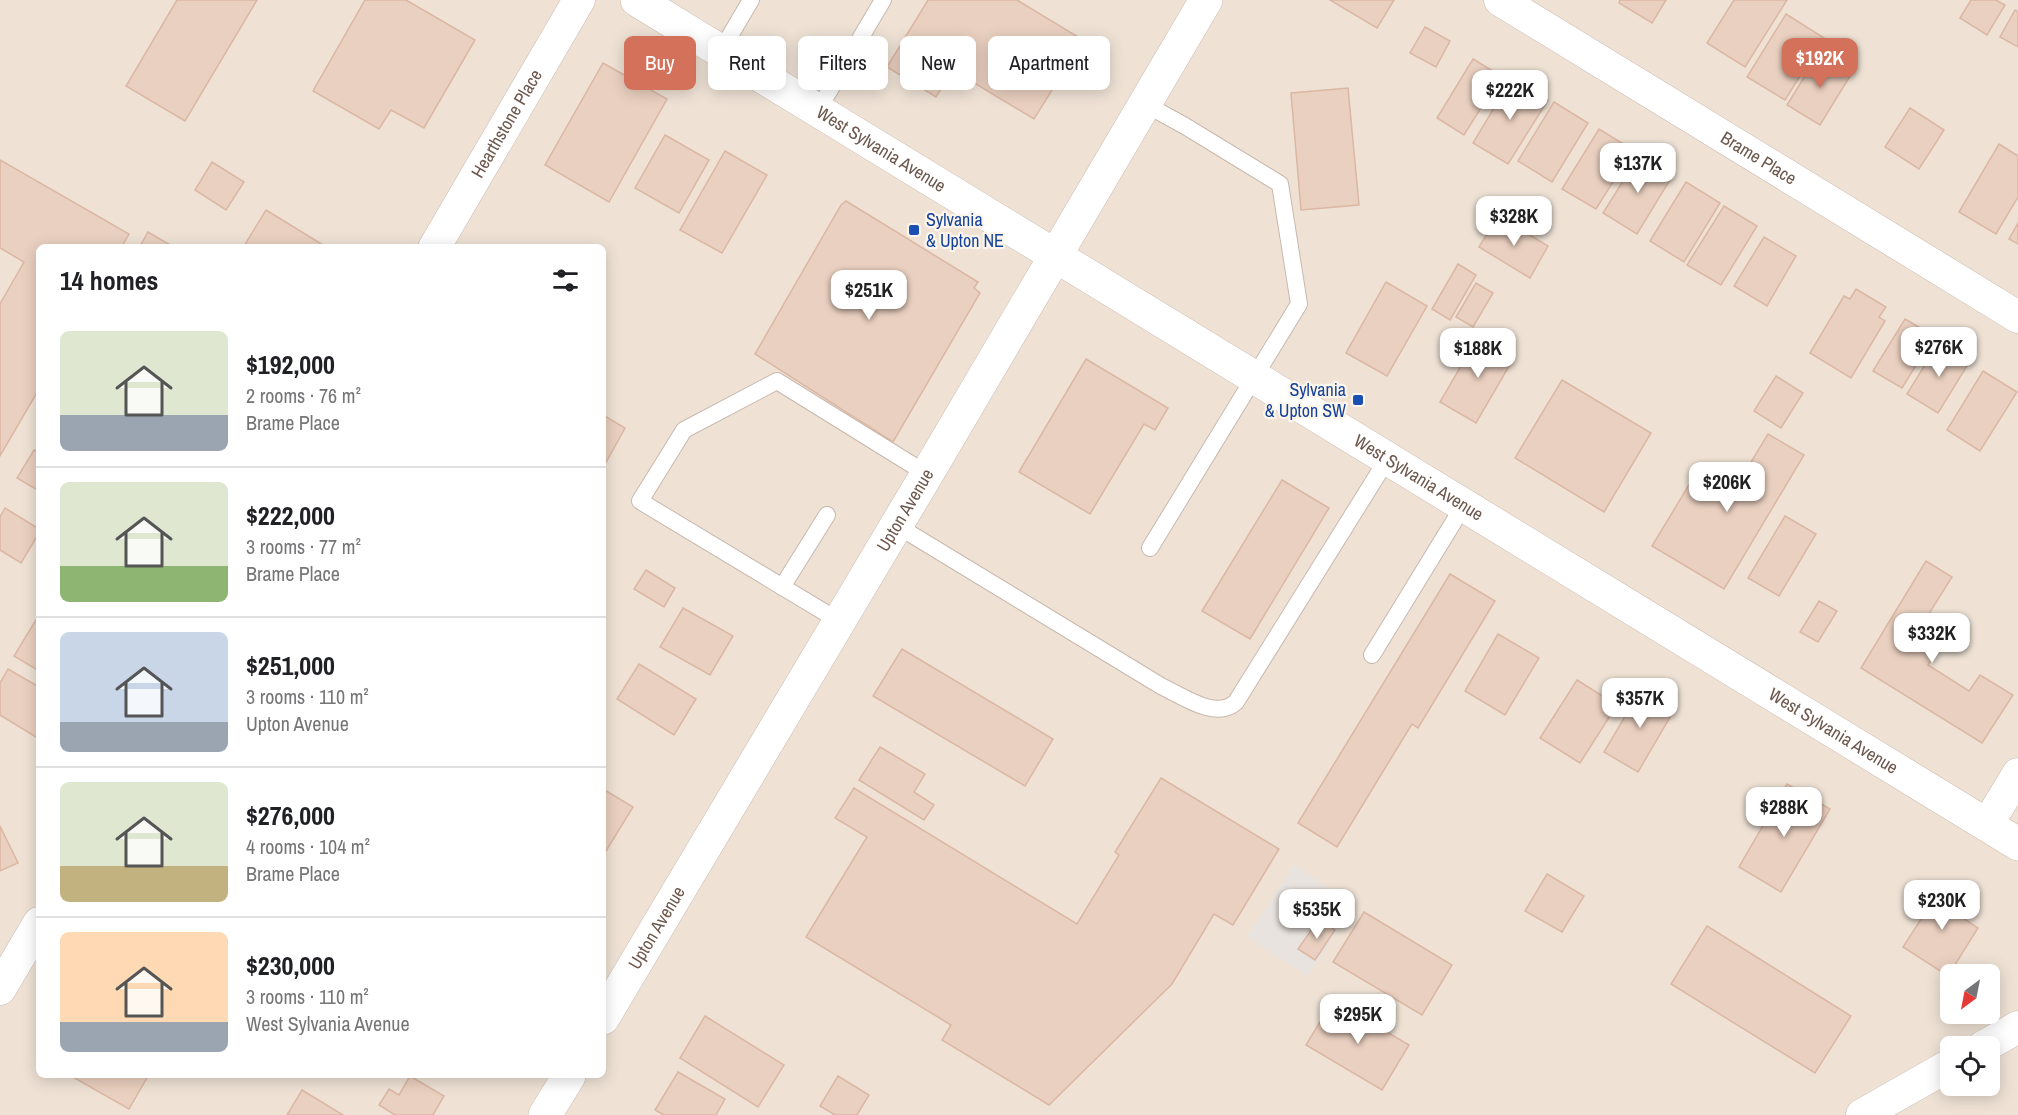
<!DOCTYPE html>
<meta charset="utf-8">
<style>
:root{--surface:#fff;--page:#f6f6f6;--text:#202124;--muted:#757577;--line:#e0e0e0;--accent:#d3715a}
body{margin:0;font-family:"Archivo Narrow",sans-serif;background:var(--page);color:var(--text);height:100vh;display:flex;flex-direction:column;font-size:22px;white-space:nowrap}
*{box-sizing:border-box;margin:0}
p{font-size:20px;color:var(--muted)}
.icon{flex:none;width:33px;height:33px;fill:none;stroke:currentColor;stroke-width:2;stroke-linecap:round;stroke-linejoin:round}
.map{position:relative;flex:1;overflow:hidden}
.details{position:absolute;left:36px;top:244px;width:570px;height:834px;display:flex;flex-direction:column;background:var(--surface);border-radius:9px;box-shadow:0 3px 15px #0003}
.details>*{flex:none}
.banner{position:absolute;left:624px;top:36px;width:570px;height:54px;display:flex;gap:12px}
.needle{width:39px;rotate:212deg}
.buttons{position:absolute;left:1940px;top:964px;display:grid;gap:12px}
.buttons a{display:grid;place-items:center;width:60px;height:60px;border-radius:9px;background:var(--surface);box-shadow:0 3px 15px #0003;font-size:30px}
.price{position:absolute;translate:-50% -51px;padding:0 14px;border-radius:12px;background:#fff;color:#222;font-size:20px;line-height:39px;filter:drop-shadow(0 2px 3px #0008)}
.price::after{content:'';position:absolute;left:50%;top:36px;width:18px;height:14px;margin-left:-9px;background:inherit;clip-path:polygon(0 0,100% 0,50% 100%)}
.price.on{background:var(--accent);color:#fff}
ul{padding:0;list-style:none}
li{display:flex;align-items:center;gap:18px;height:150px;padding:0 24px}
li+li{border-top:2px solid var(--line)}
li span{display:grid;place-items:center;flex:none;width:168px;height:120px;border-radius:9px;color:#555}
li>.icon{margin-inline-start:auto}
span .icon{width:72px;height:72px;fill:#fffc;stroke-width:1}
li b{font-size:26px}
h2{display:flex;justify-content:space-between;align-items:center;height:72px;padding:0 24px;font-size:26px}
.chip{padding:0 21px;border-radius:9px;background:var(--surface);box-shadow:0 3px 15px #0003;font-size:21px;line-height:54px}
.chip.on{background:var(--accent);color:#fff}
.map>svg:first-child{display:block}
.residential{fill:#efe2d5;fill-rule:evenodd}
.industrial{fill:#e9e3df}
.building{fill:#ead0c0;stroke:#dbb7a3;stroke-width:1.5}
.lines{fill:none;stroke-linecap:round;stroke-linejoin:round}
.lane-casing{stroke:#c8b8ad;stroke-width:18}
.street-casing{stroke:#c8b8ad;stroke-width:33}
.secondary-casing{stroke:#cdbaae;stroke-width:34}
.lane{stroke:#fff;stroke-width:16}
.street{stroke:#fff;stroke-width:32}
.secondary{stroke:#fff;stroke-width:33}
.transit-dot{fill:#1a4fb4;stroke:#fcf5eb;stroke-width:2}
.labels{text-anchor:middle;stroke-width:4.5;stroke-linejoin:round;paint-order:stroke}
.street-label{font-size:18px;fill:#6e584e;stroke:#fcf5eb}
.transit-label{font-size:18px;fill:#164399;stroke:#fcf5eb;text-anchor:start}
</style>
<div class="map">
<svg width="2018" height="1115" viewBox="0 0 2018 1115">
<rect width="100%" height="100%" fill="#f9f1e5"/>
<!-- residential -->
<path class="residential" d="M0,0H2018V1115H0ZM39,248H603V1076H39ZM1950,975H1989V1014H1950ZM1950,1047H1989V1086H1950Z"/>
<!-- industrial -->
<path class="industrial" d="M1294,865L1355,905L1308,976L1247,937Z"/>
<!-- building -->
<g class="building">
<path d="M177,0H257L185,121L126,86Z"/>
<path d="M365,0H406L475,40L424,128L391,110L379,129L313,91Z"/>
<path d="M928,0H1017L1083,40L1034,119L953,70L936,97L887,67Z"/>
<path d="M1330,0H1394L1377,28Z"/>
<path d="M1620,0H1666L1652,23L1619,3Z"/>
<path d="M1734,0H1787L1745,67L1707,43Z"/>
<path d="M1971,0H1996L2005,5L1987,35L1960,18Z"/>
<path d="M2015,10L2018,12V47L2000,37Z"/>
<path d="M1786,14L1824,38L1785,100L1747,77Z"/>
<path d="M1425,27L1450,41L1436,67L1410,53Z"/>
<path d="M1819,53L1852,73L1820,125L1787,105Z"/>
<path d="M1473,59L1501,76L1464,135L1437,118Z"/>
<path d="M603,63L667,99L609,202L545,165Z"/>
<path d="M1512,78L1548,100L1508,164L1473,143Z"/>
<path d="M1348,88L1359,205L1301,210L1291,93Z"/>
<path d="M1554,102L1588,123L1552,182L1518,161Z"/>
<path d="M1910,108L1944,130L1919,169L1885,147Z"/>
<path d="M1599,129L1633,150L1596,209L1562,189Z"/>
<path d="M665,135L709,160L679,213L635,188Z"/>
<path d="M1999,144L2018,156V197L1996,234L1959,212Z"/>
<path d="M725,151L767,175L722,253L680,230Z"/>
<path d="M1640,154L1673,175L1637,234L1603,213Z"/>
<path d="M0,160L129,234L121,248H39V389L0,456V304L24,262L0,248Z"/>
<path d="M212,162L244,182L226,210L195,190Z"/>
<path d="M1686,182L1720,203L1684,262L1650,241Z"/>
<path d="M846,201L978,282L974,288L980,293L893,442L755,354L841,205Z"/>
<path d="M1724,206L1757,226L1721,285L1687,265Z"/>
<path d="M266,210L328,248L244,246Z"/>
<path d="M1498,216L1548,246L1530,278L1479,247Z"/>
<path d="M2018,223V244L2009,239Z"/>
<path d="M148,232L172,246L171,248H139Z"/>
<path d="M1764,237L1796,256L1767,306L1734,286Z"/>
<path d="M1458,264L1476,275L1450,320L1432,309Z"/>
<path d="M1386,282L1427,306L1387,376L1346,353Z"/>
<path d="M1476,283L1493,293L1473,327L1456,317Z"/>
<path d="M1856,289L1886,307L1879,317L1885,321L1851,378L1810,353L1844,296L1850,299Z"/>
<path d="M1905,319L1934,336L1902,388L1873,371Z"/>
<path d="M1479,335L1515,356L1476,423L1440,402Z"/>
<path d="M1939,342L1970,361L1938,413L1907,394Z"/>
<path d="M1086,359L1168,408L1155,430L1144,424L1090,514L1019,472Z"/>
<path d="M1983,371L2017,392L1980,451L1947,430Z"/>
<path d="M1776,376L1803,393L1781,428L1754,411Z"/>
<path d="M1562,380L1651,433L1604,512L1515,458Z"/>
<path d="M603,415L625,428L604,466L603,465Z"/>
<path d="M1768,434L1804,455L1724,589L1652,546L1701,465L1736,487Z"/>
<path d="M34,450L39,453V491L17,478Z"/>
<path d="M1282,480L1329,508L1250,639L1202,611Z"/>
<path d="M5,508L39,529V533L21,563L0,550V517Z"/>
<path d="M1785,516L1816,534L1779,596L1748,578Z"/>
<path d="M1926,561L1952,577L1913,639L1936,653L1928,665L1969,691L1980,675L2013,695L1982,743L1861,668Z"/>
<path d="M646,570L675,588L664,607L634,589Z"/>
<path d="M1450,574L1495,601L1418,728L1412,724L1337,847L1298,823Z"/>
<path d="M1819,601L1837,611L1818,642L1800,632Z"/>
<path d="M683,608L733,636L710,675L660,647Z"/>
<path d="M36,620L39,622V671L14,656Z"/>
<path d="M1498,634L1539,658L1505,715L1465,691Z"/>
<path d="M902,649L1053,739L1025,786L873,696Z"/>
<path d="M639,664L696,699L674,735L617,699Z"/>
<path d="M8,669L39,687V739L0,715V683Z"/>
<path d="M1577,680L1617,705L1580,763L1540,738Z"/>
<path d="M1643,686L1676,707L1638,772L1604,752Z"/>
<path d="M880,747L925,774L914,792L934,805L924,820L859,780Z"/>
<path d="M1161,778L1279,849L1233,925L1214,914L1172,984L1049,1105L942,1040L951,1025L806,937L867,837L835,818L854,788L1077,924L1119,855L1115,852Z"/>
<path d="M1787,784L1830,809L1781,892L1739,867Z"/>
<path d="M603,789L633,807L606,851L603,850Z"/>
<path d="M0,826L18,863L0,871Z"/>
<path d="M1547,874L1584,896L1562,932L1525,911Z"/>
<path d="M1945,882L1968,896L1957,914L1978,928L1948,976L1903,947Z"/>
<path d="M1364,912L1452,965L1422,1015L1333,962Z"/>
<path d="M1319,919L1335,930L1315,960L1298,949Z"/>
<path d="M1707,926L1851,1016L1815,1073L1671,984Z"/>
<path d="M1333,1000L1409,1045L1382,1090L1306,1045Z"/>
<path d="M705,1016L784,1065L758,1107L680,1058Z"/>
<path d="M678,1072L725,1099L716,1115H664L655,1110Z"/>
<path d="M71,1076H148L129,1109Z"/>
<path d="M410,1076L444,1096L433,1115H395L379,1105L389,1089L399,1095Z"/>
<path d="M838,1076L869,1095L857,1115H835L820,1106Z"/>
<path d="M302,1090L343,1115H287Z"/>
</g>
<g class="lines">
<defs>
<g id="lane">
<path d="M721,51L751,0"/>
<path d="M1145,104L1185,126L1280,184L1299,304L1150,548"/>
<path d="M818,110L883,0"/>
<path d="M896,525L1161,686C1181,695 1216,721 1236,702L1388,458"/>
<path d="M782,587L827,515"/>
<path d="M839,621L640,501L684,430L777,381L927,474"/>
<path d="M1372,655L1464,505"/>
</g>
<g id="street">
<path id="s1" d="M1500,0L2018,317"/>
<path id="s2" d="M434,248L579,0"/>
<path d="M1987,825L2018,774"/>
<path d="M0,989L39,923"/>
<path d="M1983,1047L2018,1027"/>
<path d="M1862,1115L1950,1065"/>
</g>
<g id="secondary">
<path id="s3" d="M637,0L2018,844"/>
<path id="s4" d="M603,1018L927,474L1206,0"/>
<path d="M545,1115L569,1076"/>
</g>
</defs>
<!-- lane casing -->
<use href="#lane" class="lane-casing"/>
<!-- street casing -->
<use href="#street" class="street-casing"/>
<!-- secondary casing -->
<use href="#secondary" class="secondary-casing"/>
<!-- lane -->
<use href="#lane" class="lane"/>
<!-- street -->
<use href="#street" class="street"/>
<!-- secondary -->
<use href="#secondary" class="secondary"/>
</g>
<!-- markers -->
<g class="transit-dot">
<rect x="908" y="224" width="12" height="12" rx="3"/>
<rect x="1352" y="394" width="12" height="12" rx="3"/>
</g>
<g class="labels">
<!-- street labels -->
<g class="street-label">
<text dy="6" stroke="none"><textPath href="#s2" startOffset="144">Hearthstone Place</textPath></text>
<text dy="6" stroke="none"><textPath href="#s3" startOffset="286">West Sylvania Avenue</textPath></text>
<text dy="6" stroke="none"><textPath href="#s1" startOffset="303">Brame Place</textPath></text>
<text dy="6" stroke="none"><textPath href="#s3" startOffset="916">West Sylvania Avenue</textPath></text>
<text dy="6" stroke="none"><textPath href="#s4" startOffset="591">Upton Avenue</textPath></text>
<text dy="6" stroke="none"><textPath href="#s3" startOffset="1402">West Sylvania Avenue</textPath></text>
<text dy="6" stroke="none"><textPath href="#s4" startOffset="105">Upton Avenue</textPath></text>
</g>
<!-- transit labels -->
<g class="transit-label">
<text x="926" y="226">Sylvania<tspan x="926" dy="21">&amp; Upton NE</tspan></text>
<text x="1346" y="396" text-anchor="end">Sylvania<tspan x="1346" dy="21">&amp; Upton SW</tspan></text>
</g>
</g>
</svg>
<div class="buttons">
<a><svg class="needle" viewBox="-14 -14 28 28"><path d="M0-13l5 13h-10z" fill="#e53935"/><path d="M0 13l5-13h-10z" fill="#757577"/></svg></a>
<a><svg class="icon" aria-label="locate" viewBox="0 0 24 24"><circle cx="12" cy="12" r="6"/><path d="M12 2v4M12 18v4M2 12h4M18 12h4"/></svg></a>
</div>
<b class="price on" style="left:1820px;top:89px">$192K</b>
<b class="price" style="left:1510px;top:121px">$222K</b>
<b class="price" style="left:1638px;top:194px">$137K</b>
<b class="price" style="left:1514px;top:247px">$328K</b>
<b class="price" style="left:869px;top:321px">$251K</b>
<b class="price" style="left:1939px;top:378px">$276K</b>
<b class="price" style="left:1478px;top:379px">$188K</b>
<b class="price" style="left:1727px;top:513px">$206K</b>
<b class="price" style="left:1932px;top:664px">$332K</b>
<b class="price" style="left:1640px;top:729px">$357K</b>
<b class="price" style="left:1784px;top:838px">$288K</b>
<b class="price" style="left:1942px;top:931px">$230K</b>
<b class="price" style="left:1317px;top:940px">$535K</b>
<b class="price" style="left:1358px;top:1045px">$295K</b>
<div class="banner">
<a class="chip on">Buy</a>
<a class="chip">Rent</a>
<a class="chip">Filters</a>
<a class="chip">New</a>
<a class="chip">Apartment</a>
</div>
<section class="details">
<h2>14 homes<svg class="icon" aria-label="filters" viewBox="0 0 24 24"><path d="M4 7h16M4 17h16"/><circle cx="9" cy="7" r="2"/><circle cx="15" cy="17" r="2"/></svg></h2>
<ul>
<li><span style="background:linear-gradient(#dfe7d0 70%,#9aa5b1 0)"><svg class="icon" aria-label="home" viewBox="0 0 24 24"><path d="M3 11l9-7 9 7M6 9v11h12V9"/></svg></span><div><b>$192,000</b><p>2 rooms · 76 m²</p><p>Brame Place</p></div></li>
<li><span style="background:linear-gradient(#dfe7d0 70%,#8fb573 0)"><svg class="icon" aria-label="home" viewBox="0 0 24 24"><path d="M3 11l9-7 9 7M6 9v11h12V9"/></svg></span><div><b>$222,000</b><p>3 rooms · 77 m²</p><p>Brame Place</p></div></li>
<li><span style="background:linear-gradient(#c9d6e8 75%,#9aa5b1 0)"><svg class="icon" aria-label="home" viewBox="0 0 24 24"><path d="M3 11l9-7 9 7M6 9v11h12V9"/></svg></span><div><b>$251,000</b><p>3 rooms · 110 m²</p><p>Upton Avenue</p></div></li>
<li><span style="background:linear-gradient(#dfe7d0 70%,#c2b280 0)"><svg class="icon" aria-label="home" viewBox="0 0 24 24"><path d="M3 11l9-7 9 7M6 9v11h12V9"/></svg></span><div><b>$276,000</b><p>4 rooms · 104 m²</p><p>Brame Place</p></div></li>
<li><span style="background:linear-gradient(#ffd9b3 75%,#9aa5b1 0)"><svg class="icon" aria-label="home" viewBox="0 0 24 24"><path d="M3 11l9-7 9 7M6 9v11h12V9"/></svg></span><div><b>$230,000</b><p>3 rooms · 110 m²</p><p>West Sylvania Avenue</p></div></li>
</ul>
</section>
</div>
